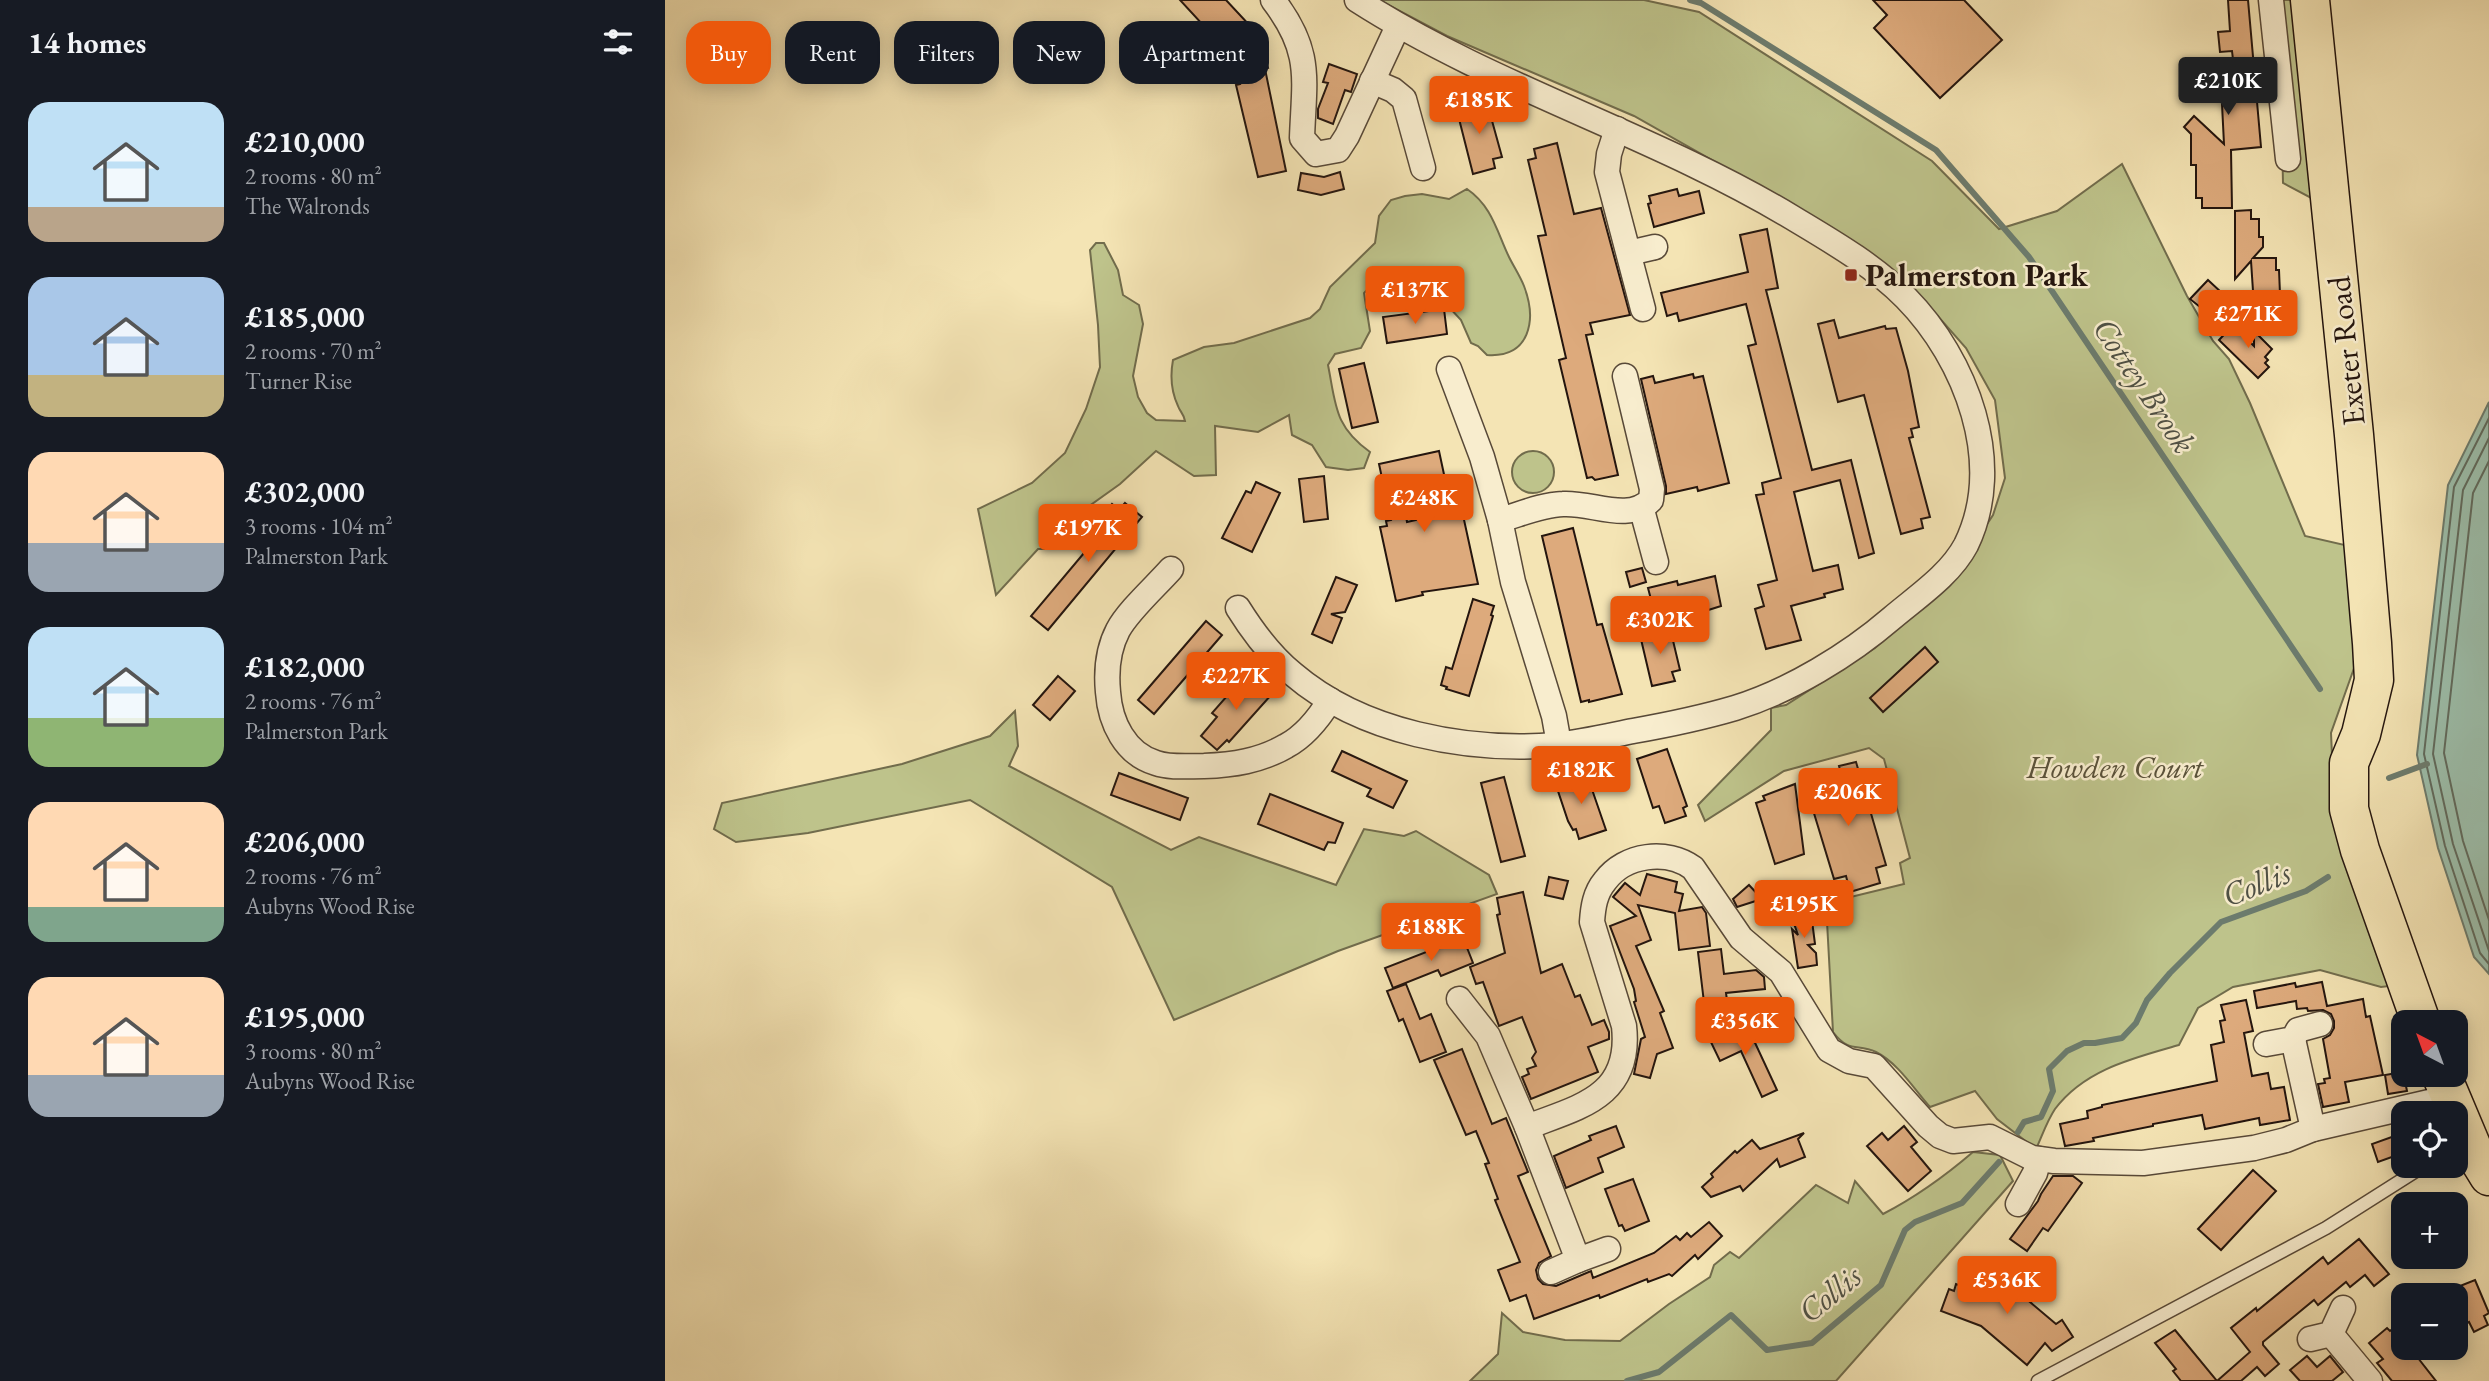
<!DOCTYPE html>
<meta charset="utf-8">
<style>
:root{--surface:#171b24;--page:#242831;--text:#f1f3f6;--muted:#9ea1a6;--accent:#ea580c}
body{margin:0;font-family:"EB Garamond",serif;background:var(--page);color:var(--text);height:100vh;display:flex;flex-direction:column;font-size:26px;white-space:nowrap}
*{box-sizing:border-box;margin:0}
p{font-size:23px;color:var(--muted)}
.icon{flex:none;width:38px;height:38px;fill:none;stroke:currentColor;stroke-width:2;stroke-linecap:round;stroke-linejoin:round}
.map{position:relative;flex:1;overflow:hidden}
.drawer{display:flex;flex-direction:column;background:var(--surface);width:665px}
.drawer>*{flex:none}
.hud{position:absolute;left:21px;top:21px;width:665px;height:63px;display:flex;gap:14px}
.needle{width:46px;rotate:319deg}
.fabs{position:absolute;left:1726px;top:1010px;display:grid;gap:14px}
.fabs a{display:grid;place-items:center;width:77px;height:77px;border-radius:14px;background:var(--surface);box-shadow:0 4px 18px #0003;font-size:35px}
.price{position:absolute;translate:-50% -60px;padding:0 16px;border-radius:7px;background:var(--accent);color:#fff;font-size:23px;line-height:46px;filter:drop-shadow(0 2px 4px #0008)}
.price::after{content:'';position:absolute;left:50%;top:42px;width:21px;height:16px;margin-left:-10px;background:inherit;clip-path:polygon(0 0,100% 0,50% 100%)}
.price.current{background:#222;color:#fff}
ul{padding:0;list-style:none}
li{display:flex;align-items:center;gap:21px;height:175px;padding:0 28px}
li span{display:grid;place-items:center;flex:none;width:196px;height:140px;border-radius:21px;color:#555}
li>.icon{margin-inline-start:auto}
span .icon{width:84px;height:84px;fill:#fffc;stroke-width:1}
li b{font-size:30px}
h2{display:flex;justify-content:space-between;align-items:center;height:84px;padding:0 28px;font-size:30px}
.chip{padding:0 24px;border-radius:21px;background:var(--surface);box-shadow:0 4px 18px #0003;font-size:24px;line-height:63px}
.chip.current{background:var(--accent);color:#fff}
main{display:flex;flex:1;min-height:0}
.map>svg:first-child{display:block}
.green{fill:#bec38b;stroke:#716c4c;stroke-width:2}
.water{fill:#9cbfac;stroke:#6c7b6d;stroke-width:2}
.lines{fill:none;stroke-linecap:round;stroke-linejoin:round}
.shore{stroke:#606a5d;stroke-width:2}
.stream{stroke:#6c7b6d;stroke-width:6}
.building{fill:#ddaa7c;stroke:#24150e;stroke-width:2}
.service-casing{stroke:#584938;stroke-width:15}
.minor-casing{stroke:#584938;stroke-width:27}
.primary-casing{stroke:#24150e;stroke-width:41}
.service{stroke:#f8edce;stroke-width:12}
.minor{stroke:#f8edce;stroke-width:24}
.primary{stroke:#f4e4b4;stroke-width:38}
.poi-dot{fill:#8f2418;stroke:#f8edce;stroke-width:2.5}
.labels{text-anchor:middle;stroke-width:5;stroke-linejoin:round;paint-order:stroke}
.poi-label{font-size:32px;font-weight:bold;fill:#24150e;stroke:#f8edce;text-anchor:start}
.street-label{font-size:32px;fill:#24150e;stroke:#f8edce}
.park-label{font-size:32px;font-style:italic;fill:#5a523a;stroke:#f8edce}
.water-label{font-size:33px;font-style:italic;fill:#4e5045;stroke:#f8edce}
</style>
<main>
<section class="drawer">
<h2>14 homes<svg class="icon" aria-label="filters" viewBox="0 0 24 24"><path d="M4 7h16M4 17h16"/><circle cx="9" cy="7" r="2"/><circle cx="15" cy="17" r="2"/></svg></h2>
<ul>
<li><span style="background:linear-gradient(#bfe0f5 75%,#b9a48a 0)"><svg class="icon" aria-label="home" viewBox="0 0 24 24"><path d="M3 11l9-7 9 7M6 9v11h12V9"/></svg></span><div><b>£210,000</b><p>2 rooms · 80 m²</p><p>The Walronds</p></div></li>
<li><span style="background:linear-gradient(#a9c7e8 70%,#c2b280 0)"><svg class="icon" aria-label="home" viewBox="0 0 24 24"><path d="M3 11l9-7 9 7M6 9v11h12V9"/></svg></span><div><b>£185,000</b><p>2 rooms · 70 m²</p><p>Turner Rise</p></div></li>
<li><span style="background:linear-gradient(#ffd9b3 65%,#9aa5b1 0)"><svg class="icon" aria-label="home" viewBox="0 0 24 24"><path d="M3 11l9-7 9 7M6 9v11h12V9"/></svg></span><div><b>£302,000</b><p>3 rooms · 104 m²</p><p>Palmerston Park</p></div></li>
<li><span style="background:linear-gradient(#bfe0f5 65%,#8fb573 0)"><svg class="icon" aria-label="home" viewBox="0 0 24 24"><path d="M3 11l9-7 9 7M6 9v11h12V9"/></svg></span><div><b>£182,000</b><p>2 rooms · 76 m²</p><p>Palmerston Park</p></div></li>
<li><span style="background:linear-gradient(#ffd9b3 75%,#7fa58c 0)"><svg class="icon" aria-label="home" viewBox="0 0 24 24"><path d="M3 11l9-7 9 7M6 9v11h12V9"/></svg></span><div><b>£206,000</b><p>2 rooms · 76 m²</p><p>Aubyns Wood Rise</p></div></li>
<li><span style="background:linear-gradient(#ffd9b3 70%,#9aa5b1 0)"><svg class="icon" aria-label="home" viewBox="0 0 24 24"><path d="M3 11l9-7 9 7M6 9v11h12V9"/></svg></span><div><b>£195,000</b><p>3 rooms · 80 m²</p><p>Aubyns Wood Rise</p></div></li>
</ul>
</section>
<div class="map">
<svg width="1824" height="1381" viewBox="0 0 1824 1381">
<rect width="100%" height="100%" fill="#f4e4b4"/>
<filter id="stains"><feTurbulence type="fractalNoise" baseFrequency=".00286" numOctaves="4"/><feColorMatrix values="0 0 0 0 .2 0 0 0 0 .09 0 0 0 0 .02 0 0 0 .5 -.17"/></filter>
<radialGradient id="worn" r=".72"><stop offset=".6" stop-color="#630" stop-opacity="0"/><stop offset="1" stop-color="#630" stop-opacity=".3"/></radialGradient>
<!-- green -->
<g class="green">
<path d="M714,0H979L1034,12L1267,161L1334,229L1392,211L1457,164L1522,296L1548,341L1564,359L1585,403L1640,536L1684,546L1698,643L1666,733L1669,799L1733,985L1716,987L1655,970L1568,987L1533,1008L1514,1045C1469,1058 1420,1069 1390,1109C1382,1121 1377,1136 1371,1149L1332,1119L1310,1091L1265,1107C1249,1089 1233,1063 1211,1052C1192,1043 1185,1054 1168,1032L1161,903L1239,884L1235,863L1245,858L1219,759L1204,748L1119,771L1040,821L1033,805L1106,730V708L1121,705L1210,648L1288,576L1328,515L1340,478L1330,400L1301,348L1241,280L1158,223L969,116L782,36Z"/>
<path d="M1614,0H1634L1650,200L1618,183Z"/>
<path d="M802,189C827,206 832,232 844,257C849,267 855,276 859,286C872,320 865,358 822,355L813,346L806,343L796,320L783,306L753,283L725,282L706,286L699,293L705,331L696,348L670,354L663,365C671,405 669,426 705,452L699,468L683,470L661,467L647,445L627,435L624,415L593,432L550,426L551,475L529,476L491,451L455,484L406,519L383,549H373L331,595L313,509L367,483L400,453L421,409L435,367L433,325L425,250L431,243H439L453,270L458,295L474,305L478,324L468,376L473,397L482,413L491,420L520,421C519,414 515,412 513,406C506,391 505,376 508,360L539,347L569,343L645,318L655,309L665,287L710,243L714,216L726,200L740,196L757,194L784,199Z"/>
<circle cx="868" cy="472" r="21"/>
<path d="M350,711L353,746L344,766L506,850L534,837L671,885L699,829L739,836L751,831L824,875L832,894L673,951L509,1020L447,887L305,800L143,833L71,842L49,829L57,803L237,764L325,736Z"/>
<path d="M1308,1152L1335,1155L1348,1181L1171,1381H805L833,1354L837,1313L858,1332L900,1340L955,1341L1004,1304L1045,1277L1049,1265L1065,1252L1074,1258L1151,1185L1183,1203L1190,1181L1218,1214C1251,1197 1280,1176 1308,1152Z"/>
</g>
<!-- water -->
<path class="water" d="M1824,402V974L1809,957L1773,848L1752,755L1783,485Z"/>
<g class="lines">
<!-- shore -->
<g class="shore">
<path d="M1824,418L1789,487L1759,754L1780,846L1815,953L1824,964"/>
<path d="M1824,438L1798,490L1768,754L1788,844L1824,951"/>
<path d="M1824,461L1808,493L1779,753L1798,841L1824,920"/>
</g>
<!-- stream -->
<g class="stream">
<path d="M1025,0L1036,3L1271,150L1364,257L1655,689"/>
<path d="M1724,778L1762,764"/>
<path d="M1353,1132L1359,1122L1376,1117L1388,1091L1384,1069L1402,1051L1419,1043H1430L1457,1038L1471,1023L1482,1000L1505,973L1556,922L1641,891L1663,877"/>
<path d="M962,1381L994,1372L1066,1315L1102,1350L1147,1343L1216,1285L1240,1230L1250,1222L1297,1203L1334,1162"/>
</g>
</g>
<!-- building -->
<g class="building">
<path d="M515,0H561L588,29L603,68L600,69L621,171L593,177L571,85L575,84L562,51Z"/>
<path d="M1208,0H1299L1337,40L1275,98L1209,28L1222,15Z"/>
<path d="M1563,0H1583L1596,147L1566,150L1567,208H1537V198H1531V165H1526V134L1519,127L1529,116L1559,144L1557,104L1568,102L1567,94H1572L1567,51L1555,52L1553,32L1565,31Z"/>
<path d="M664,64L692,74L686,92L680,90L668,124L653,118V109L663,83L658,82Z"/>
<path d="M821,99L837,157L828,159L830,168L808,174L791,107Z"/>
<path d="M892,143L909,214L936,208L965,315L925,323L928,334L921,335L953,475L930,480L927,477L922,478L894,360L901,358L873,236L881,235L863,160L871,158L869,149Z"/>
<path d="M675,172L679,189L656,195L633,190L636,173L659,177Z"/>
<path d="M1012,189L1014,196L1034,191L1039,213L989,227L983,204L986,203L984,196Z"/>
<path d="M1586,210V219H1594V237H1598V247L1588,258H1611V270H1614L1615,294H1611L1612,306H1589L1586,261L1570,279V211Z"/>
<path d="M1102,229L1113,288L1101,290L1147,470L1186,460L1209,553L1194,558L1175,480L1129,492L1148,571L1173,565L1178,589L1159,594L1160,597L1126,606L1136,640L1101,649L1090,609L1099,606L1093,585L1112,580L1091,495L1099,494L1097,483L1116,478L1083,346L1091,344L1081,304L1014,321L1012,313L1002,316L996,293L1083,272L1075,235Z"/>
<path d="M1543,280L1557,293L1540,311L1525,299Z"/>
<path d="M779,309L782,334L722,343L718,317Z"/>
<path d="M1169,320L1174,338L1220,326L1221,329L1231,328L1243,371L1254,427L1246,429L1248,437L1244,438L1265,517L1256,519L1258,528L1236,534L1199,395L1173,402L1153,324Z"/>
<path d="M1568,325L1589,346V331L1607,349L1600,357L1603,360L1600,363L1604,367L1593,378L1554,340Z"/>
<path d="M699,363L713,422L687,428L674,369Z"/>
<path d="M1028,374L1029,378L1038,376L1064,483L1033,491L1032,487L1001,494V486L976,379L988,376L990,383Z"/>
<path d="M774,451L780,479L736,489L742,522L777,514L776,510L796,506L813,584L757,592L758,595L731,601L715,527L722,526L721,521L726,520L714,464Z"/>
<path d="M659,476L663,519L639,522L634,479Z"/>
<path d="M591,482L615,493L587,552L557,538L581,491L586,493Z"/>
<path d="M460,503L477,517L383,630L366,616L440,528L433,522L447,504L454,510Z"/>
<path d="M908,528L932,625L937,624L957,694L924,702V700L916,702L877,536Z"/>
<path d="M977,568L981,582L965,587L961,572Z"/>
<path d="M1050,576L1056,606L993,626L983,588L1012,581L1013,585Z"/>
<path d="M671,577L692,585L680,612L666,614L677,618L667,643L647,634Z"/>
<path d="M808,599L829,606L826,615L828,616L804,696L781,689L782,687L776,685L781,667L787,669Z"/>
<path d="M541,621L557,635L489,714L473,700Z"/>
<path d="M1005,628L1015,670L1007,672L1010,681L987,686L975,635Z"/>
<path d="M1260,647L1273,662L1218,712L1205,698Z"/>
<path d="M393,676L410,691L385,720L368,705Z"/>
<path d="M589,678L607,694L564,742L562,740L552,750L536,736L552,717L547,713L577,679L583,685Z"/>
<path d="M1002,749L1022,806L1018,808L1021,816L1000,823L994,806L988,808L972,759Z"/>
<path d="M677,751L742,781L728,808L702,796L706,789L667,771Z"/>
<path d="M1191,762L1221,865L1211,868L1215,883L1185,892L1181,876L1169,879L1141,787L1177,777L1174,766Z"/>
<path d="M921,772L941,830L914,839L911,829L908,830L903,821L892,788L900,785L898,780Z"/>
<path d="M454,773L523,798L515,820L446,795Z"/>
<path d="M839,777L860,856L836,862L816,783Z"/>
<path d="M1130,784L1139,854L1110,864L1091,803L1100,800L1098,796Z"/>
<path d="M605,794L678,823L670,843L663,842L659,850L593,824Z"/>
<path d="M982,874L1012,882L1010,892L1018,894L1014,911L1037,907L1041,913L1045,946L1014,950L1010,913L973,905L986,940L971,946L999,1011L995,1013L1008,1048L992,1054L985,1078L969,1074L976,1039L980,1037L969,1002L971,1001L969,989L945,926L971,916L948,897L960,883L975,895Z"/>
<path d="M884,877L903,881L898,899L880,895Z"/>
<path d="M1084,885L1097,899L1072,907L1068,899Z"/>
<path d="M858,892L876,973L897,964L910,997L915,995L927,1025L939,1020L944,1032V1039L923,1047L933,1072L866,1099L857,1077L864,1074L862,1069L871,1066L867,1058L871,1052L857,1017L834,1026L818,982L811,984L805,967L840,953L832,915L835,914L832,898Z"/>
<path d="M1146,913L1150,944L1143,945L1151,953L1152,965L1133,968L1127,929L1133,935L1126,915Z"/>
<path d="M797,935L808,963L776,976L773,970L728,988L720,968L782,944L781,941Z"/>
<path d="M1056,949L1059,974L1091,970L1099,977L1100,989L1061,993L1063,1008L1040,1011L1033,952Z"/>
<path d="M1657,982L1662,1006L1698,999L1701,1017L1705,1016L1718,1075L1680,1082L1684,1102L1658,1107L1653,1084L1660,1083L1659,1079L1665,1078L1658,1039L1665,1035L1669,1028V1021L1666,1014L1658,1010L1643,1011L1642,1008L1632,1009L1631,1001L1592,1008L1589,991L1630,983L1631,987Z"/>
<path d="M741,984L755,1019L766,1014L781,1052L755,1062L738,1019L734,1021L722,991Z"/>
<path d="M1581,1000L1588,1031L1579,1033L1587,1076L1603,1073L1606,1089L1619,1087L1625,1120L1595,1125L1594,1118L1540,1129L1537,1115L1488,1124V1126L1428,1138L1429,1141L1400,1146L1395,1124L1423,1118L1422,1111L1437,1107V1105L1552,1081L1546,1045L1559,1042L1555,1021L1560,1020L1556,1005Z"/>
<path d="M1066,1028L1067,1037L1085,1032L1112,1090L1097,1097L1076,1051L1055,1061L1044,1038Z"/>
<path d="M797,1049L827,1124L841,1118L863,1172L853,1176L886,1256L874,1263L871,1270L873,1279L878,1284L891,1286L926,1271L928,1278L989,1253L1011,1236L1015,1240L1022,1233L1026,1237L1044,1222L1057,1236L1033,1259L1030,1255L1007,1276L1004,1274L983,1282L982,1279L935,1298L934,1295L869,1319L861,1295L845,1301L833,1270L855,1262L830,1200L833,1199L820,1164L824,1163L811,1131L801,1135L769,1060Z"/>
<path d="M1738,1072L1742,1091L1723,1094L1720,1075Z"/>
<path d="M951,1126L959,1147L933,1158L938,1172L901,1188L889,1156L926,1140L924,1136Z"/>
<path d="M1239,1126L1252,1142L1246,1147L1266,1171L1243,1191L1202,1146L1217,1133L1223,1140Z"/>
<path d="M1139,1133L1133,1139L1140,1157L1115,1167L1112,1159L1078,1191L1075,1186L1046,1197L1037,1187L1048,1177L1046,1174L1070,1151L1072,1153L1087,1140L1095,1149Z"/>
<path d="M1738,1133V1153L1713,1162L1707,1144Z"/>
<path d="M1588,1170L1611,1191L1556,1250L1533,1229Z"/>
<path d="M1388,1176H1408L1417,1183L1383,1231L1378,1228L1362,1251L1345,1239L1373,1201L1376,1194Z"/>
<path d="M968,1179L984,1221L960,1231L957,1225L954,1226L940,1189Z"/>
<path d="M1694,1239L1724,1274L1709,1286L1700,1275L1685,1287L1681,1282L1653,1305L1649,1300L1598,1342V1345L1614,1364L1600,1376L1592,1367L1576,1381H1552L1585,1352L1566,1328L1591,1308L1592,1311L1658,1257L1663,1264Z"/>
<path d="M1337,1265L1353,1278L1346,1286L1391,1324L1397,1320L1408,1337L1387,1351L1380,1343L1362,1365L1316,1326L1276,1311L1284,1289L1289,1291L1291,1284L1316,1293Z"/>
<path d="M1810,1280L1824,1313L1819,1316L1823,1325L1809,1332L1804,1322L1799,1325L1790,1306V1288Z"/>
<path d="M1738,1320V1348H1766L1753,1358L1771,1381H1727L1712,1363L1718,1359L1704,1343L1722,1328L1725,1331Z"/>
<path d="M1510,1330L1552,1381H1516L1508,1371L1511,1369L1490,1343Z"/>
<path d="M1642,1356L1652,1367L1665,1356L1678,1372L1667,1381H1635L1625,1370Z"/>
</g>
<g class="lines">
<defs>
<path id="service" d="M1373,1381L1661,1228L1754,1169L1763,1166"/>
<g id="minor">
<path d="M608,0C648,52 639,79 637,138L651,154L673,150L682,136L733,26"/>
<path d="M1606,0L1623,159"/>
<path d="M707,81L728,90L739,99L758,168"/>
<path d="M952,129L944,154L942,172L978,309"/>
<path d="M964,253L990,247"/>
<path d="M784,369L817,457L835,520C856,514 876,505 898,504C927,502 963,523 986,500L987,489L960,376"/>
<path d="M977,510L991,562"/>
<path d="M835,520L848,582L889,716L894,744"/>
<path d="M506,569C491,586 463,611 453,630C443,649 441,671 443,692C445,722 460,754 491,763C505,768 523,766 539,766C568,765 595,761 621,746C640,736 654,718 665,700"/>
<path d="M573,608C588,632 606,656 628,674C697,733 802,752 891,745C917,742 943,736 968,731C1002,725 1036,718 1070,708C1125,691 1184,655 1227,618C1253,596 1285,575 1301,545C1341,463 1301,359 1241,298C1208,265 1168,242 1128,218C989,134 829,88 692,0"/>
<path d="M794,999L823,1036L862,1127C914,1107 967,1097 959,1026L927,922C928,907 930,893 940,881C960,854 1002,849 1028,868L1076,938L1116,972L1164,1050L1184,1061L1209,1066L1263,1126L1275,1136L1288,1141L1325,1137L1367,1158L1389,1161L1478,1163L1589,1148L1621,1140L1648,1129L1786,1097"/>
<path d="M1628,1039L1648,1129"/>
<path d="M1601,1044L1628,1039L1633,1030L1655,1024"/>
<path d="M862,1127L913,1260L943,1249"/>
<path d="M1353,1204L1370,1173L1374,1159"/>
<path d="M886,1272L913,1260"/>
<path d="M1666,1334L1705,1381"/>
<path d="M1645,1339L1666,1334L1678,1308"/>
</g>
<g id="primary">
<path d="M1645,0L1689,435L1707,643L1709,680L1696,734L1684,763V809L1695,850L1756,1022"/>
<path d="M1776,1074L1808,1150L1824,1176"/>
</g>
</defs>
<!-- service casing -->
<use href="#service" class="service-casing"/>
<!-- minor casing -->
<use href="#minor" class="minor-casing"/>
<!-- primary casing -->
<use href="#primary" class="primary-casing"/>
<!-- service -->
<use href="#service" class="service"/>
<!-- minor -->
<use href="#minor" class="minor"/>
<!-- primary -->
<use href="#primary" class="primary"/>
</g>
<!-- markers -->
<rect class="poi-dot" x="1179" y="268" width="14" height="14" rx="3.5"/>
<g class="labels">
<!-- poi labels -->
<g class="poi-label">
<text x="1200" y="286">Palmerston Park</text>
</g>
<!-- street labels -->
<g class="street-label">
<text transform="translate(1681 351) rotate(-96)" y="11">Exeter Road</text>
</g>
<!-- park labels -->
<g class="park-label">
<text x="1450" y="778">Howden Court</text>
</g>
<!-- water labels -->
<g class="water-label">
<text transform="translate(1480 385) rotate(56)" y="12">Cottey Brook</text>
<text transform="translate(1591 883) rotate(-22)" y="12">Collis</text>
<text transform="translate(1164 1293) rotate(-39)" y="12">Collis</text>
</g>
</g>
<rect width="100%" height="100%" filter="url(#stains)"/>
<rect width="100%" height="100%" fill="url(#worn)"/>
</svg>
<div class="fabs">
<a><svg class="needle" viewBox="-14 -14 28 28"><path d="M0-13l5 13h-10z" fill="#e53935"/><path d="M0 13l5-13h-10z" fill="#9ea1a6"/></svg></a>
<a><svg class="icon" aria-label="locate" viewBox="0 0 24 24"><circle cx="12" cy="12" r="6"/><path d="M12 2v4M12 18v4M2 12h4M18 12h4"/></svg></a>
<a>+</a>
<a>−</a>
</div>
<b class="price current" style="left:1563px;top:117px">£210K</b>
<b class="price" style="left:814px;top:136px">£185K</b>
<b class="price" style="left:750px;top:326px">£137K</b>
<b class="price" style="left:1583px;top:350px">£271K</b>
<b class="price" style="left:759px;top:534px">£248K</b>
<b class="price" style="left:423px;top:564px">£197K</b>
<b class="price" style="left:995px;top:656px">£302K</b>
<b class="price" style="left:571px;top:712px">£227K</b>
<b class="price" style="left:916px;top:806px">£182K</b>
<b class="price" style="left:1183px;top:828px">£206K</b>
<b class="price" style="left:1139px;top:940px">£195K</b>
<b class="price" style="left:766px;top:963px">£188K</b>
<b class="price" style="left:1080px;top:1057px">£356K</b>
<b class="price" style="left:1342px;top:1316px">£536K</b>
<div class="hud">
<a class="chip current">Buy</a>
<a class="chip">Rent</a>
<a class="chip">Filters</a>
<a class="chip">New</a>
<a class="chip">Apartment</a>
</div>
</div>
</main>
